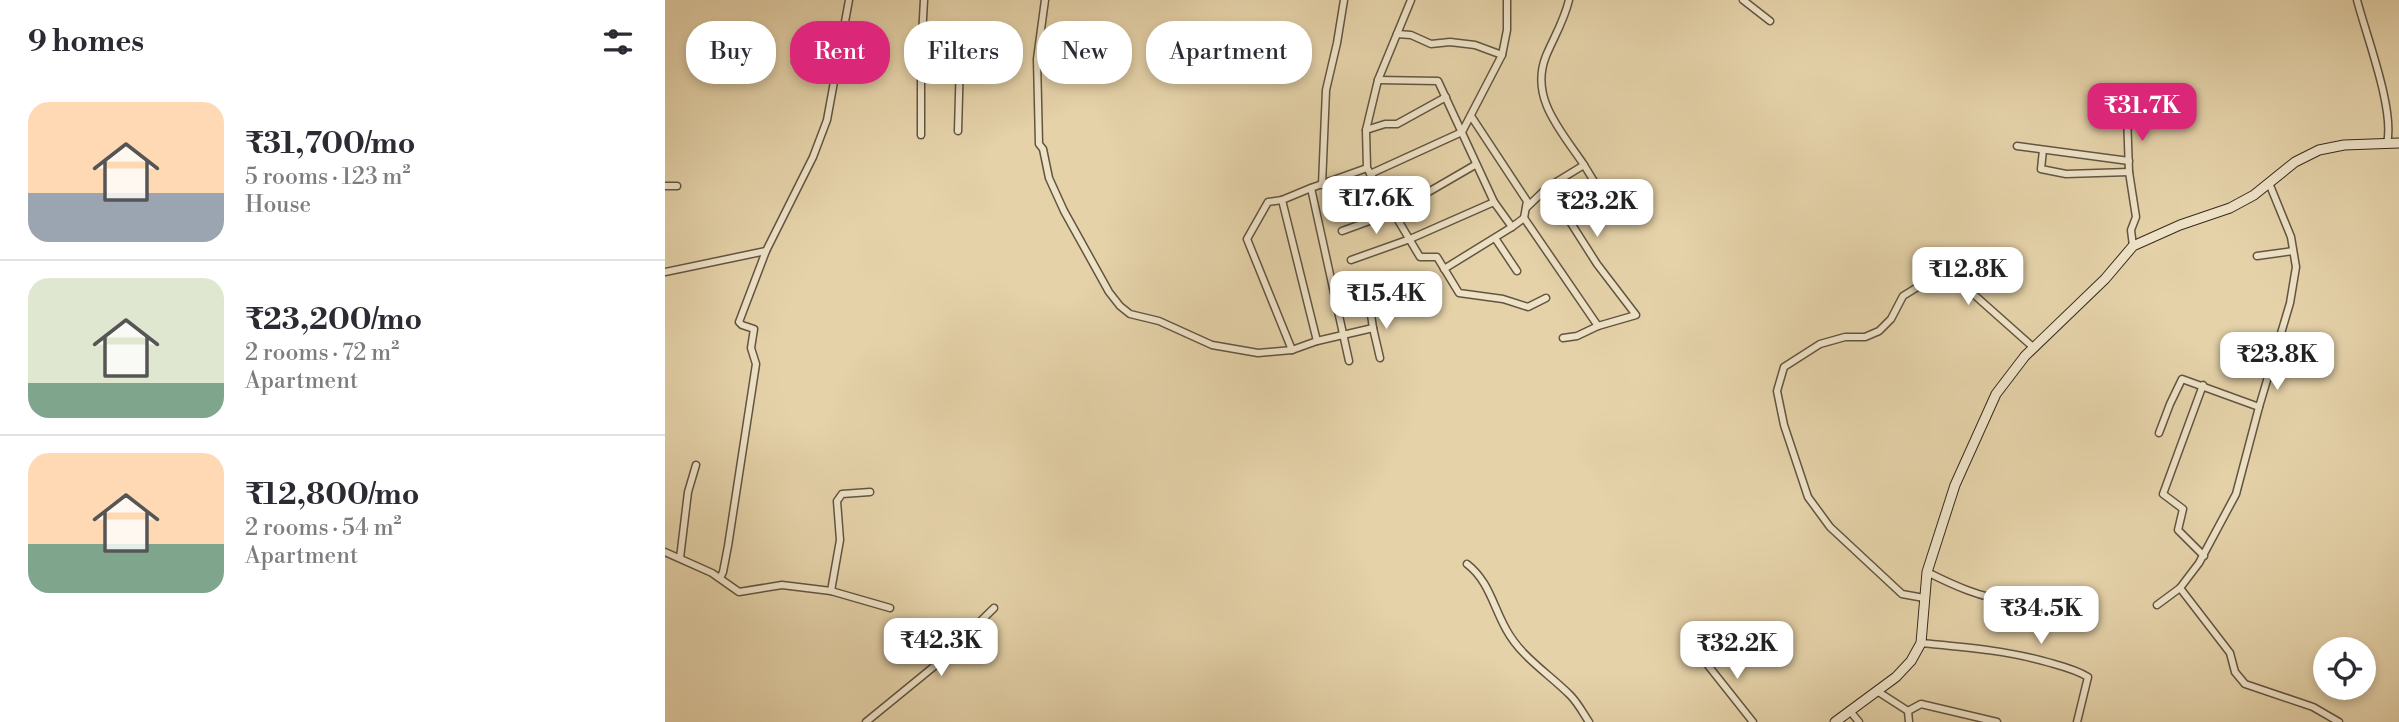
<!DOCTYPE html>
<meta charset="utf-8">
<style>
:root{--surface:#fff;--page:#f7f7f7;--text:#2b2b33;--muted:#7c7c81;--line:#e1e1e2;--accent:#db2777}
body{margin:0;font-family:"Libre Bodoni",serif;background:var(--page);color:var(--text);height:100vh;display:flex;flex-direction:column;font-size:26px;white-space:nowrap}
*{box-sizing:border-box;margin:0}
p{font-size:23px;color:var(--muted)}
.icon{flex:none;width:38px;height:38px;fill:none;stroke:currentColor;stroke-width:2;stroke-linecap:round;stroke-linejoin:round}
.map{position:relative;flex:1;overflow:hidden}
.panel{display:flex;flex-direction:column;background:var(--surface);width:665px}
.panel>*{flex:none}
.hud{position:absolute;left:21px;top:21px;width:665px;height:63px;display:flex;gap:14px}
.buttons{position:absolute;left:1648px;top:637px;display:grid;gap:14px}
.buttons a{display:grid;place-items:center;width:63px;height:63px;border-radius:50%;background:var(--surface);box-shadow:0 4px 10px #0003;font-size:35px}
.price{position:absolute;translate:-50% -60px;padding:0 16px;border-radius:14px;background:#fff;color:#222;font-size:23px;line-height:46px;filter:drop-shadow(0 2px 4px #0008)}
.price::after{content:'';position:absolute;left:50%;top:42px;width:21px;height:16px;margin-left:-10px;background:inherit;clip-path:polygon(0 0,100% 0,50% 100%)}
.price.current{background:var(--accent);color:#fff}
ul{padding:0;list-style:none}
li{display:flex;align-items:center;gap:21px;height:175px;padding:0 28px}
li+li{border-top:2px solid var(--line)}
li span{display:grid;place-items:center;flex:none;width:196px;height:140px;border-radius:21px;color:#555}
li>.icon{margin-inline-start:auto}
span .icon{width:84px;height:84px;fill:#fffc;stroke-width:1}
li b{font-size:30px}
h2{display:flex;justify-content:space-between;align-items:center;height:84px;padding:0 28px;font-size:30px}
.chip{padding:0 24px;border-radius:28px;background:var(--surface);box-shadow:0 4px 10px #0003;font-size:24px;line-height:63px}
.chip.current{background:var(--accent);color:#fff}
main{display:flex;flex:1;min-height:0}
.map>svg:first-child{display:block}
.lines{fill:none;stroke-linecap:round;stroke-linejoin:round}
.minor-casing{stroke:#625540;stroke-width:9}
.secondary-casing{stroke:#362b1d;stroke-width:11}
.minor{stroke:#eee2c7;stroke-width:6}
.secondary{stroke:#eee2c7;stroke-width:9}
</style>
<main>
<section class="panel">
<h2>9 homes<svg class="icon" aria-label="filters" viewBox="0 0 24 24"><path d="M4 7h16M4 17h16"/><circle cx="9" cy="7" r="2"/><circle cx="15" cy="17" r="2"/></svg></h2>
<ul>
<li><span style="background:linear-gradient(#ffd9b3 65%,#9aa5b1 0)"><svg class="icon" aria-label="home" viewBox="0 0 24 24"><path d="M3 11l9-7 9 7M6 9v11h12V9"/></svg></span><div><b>₹31,700/mo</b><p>5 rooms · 123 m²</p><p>House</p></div></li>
<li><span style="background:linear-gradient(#dfe7d0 75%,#7fa58c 0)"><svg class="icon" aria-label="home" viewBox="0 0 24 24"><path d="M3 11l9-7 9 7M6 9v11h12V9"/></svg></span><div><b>₹23,200/mo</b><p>2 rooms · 72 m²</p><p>Apartment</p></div></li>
<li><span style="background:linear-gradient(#ffd9b3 65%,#7fa58c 0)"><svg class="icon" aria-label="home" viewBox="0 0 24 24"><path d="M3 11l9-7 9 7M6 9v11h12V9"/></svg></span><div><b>₹12,800/mo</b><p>2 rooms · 54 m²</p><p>Apartment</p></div></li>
</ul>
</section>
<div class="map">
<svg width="1734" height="722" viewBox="0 0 1734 722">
<rect width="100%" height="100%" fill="#e5d2a9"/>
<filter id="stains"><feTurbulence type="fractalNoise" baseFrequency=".00286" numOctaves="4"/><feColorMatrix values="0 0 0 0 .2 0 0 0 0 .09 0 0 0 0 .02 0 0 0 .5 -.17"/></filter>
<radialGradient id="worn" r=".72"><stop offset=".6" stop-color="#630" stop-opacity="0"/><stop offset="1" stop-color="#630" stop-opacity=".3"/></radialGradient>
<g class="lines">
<defs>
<g id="minor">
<path d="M259,0L256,55L291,56L295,60L293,131"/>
<path d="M380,0L372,59L374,144L378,149L384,178L399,211L444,292L455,306L465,314L494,321L547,345L593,353L627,350L652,341"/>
<path d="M746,0L713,80L701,130L702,168L755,257H772L794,293L838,299L863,307L881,298"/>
<path d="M1078,0L1105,21"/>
<path d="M1692,0C1701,35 1730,110 1722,143"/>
<path d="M732,34L746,35L766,44L785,42L810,45L837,55"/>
<path d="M130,62L139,32L179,29"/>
<path d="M713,80L773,81L829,202L847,227L859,218L933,326"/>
<path d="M1462,114L1464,172L1471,217L1466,230L1468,246"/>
<path d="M806,116L862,201L859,218"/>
<path d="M701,130L720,124H732L781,97"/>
<path d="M256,135V55"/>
<path d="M1352,146L1464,161"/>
<path d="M1378,150L1376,169L1401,174L1464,172"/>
<path d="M919,165L938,196"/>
<path d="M705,174L797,132L837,55L842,30V0"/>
<path d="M657,185L661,90L672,43L679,0"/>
<path d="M0,186H12"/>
<path d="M646,188L617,200L652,341L708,328L702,288"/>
<path d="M617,200L603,202L582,239L627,350"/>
<path d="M861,208L883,187"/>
<path d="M677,231L729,212L810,165"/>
<path d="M830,238L852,271"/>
<path d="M1261,255L1267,270L1272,275L1297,284L1369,348"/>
<path d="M1592,256L1628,251"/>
<path d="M686,260L745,239L829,202"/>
<path d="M779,269L847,227"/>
<path d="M0,272L101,251"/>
<path d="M708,328L715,358"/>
<path d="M898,338L912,336L933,326L971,315L932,264L883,187L919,165C897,132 864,98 881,56C889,37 899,21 904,0"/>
<path d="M684,361L646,188L702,168"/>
<path d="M1538,385L1498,494L1518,509L1513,530L1539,556"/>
<path d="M1494,433L1505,404L1517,379L1594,407"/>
<path d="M0,552L47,573L74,592L117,585L166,591L225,608"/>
<path d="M15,558L23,492L31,465"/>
<path d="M802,564C824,581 828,606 841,629C856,657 883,673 905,695C913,703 918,713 924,722"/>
<path d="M1262,572C1288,585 1316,598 1346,601"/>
<path d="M55,578L58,572L63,546L91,364L86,348L89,329L77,325L74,322L101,251L148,157L162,120L184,0"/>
<path d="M1515,588L1565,653L1570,672L1580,684L1648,707L1674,722"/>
<path d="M166,591L175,540L172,501L177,494L205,492"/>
<path d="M1259,598L1237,594L1165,527L1143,497L1119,425L1112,391L1119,367L1155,344L1180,337H1200L1214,331L1226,319L1238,296L1272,275"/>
<path d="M1492,605L1515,588L1534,563L1571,494L1594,407L1625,303L1631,267L1626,237L1604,183"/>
<path d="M1256,643C1298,647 1340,650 1382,662C1396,666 1410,669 1423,677L1412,722"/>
<path d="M1034,654L1088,722"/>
<path d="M1212,691L1243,711L1256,704L1332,722"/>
<path d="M1185,711L1194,722"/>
<path d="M1243,711L1244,722"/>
<path d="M201,722L272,664L329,608"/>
</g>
<path id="secondary" d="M1170,722L1231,677L1246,661L1256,643L1262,572L1290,485L1331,394L1360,356L1440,279L1468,246L1515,225L1565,208L1589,195L1630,162L1654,150L1679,145L1734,143"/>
</defs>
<!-- minor casing -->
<use href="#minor" class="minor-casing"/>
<!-- secondary casing -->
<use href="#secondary" class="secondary-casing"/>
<!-- minor -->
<use href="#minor" class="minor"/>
<!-- secondary -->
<use href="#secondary" class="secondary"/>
</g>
<rect width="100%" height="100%" filter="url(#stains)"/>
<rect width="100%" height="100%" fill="url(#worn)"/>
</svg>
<div class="buttons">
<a><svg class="icon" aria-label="locate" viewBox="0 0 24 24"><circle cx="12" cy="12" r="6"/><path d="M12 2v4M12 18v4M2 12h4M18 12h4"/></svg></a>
</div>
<b class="price current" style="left:1477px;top:143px">₹31.7K</b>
<b class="price" style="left:711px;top:236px">₹17.6K</b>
<b class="price" style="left:932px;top:239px">₹23.2K</b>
<b class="price" style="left:1303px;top:307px">₹12.8K</b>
<b class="price" style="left:721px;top:331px">₹15.4K</b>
<b class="price" style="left:1612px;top:392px">₹23.8K</b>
<b class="price" style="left:1376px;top:646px">₹34.5K</b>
<b class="price" style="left:276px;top:678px">₹42.3K</b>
<b class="price" style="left:1072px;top:681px">₹32.2K</b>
<div class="hud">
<a class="chip">Buy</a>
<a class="chip current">Rent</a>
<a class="chip">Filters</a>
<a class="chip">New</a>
<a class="chip">Apartment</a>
</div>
</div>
</main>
